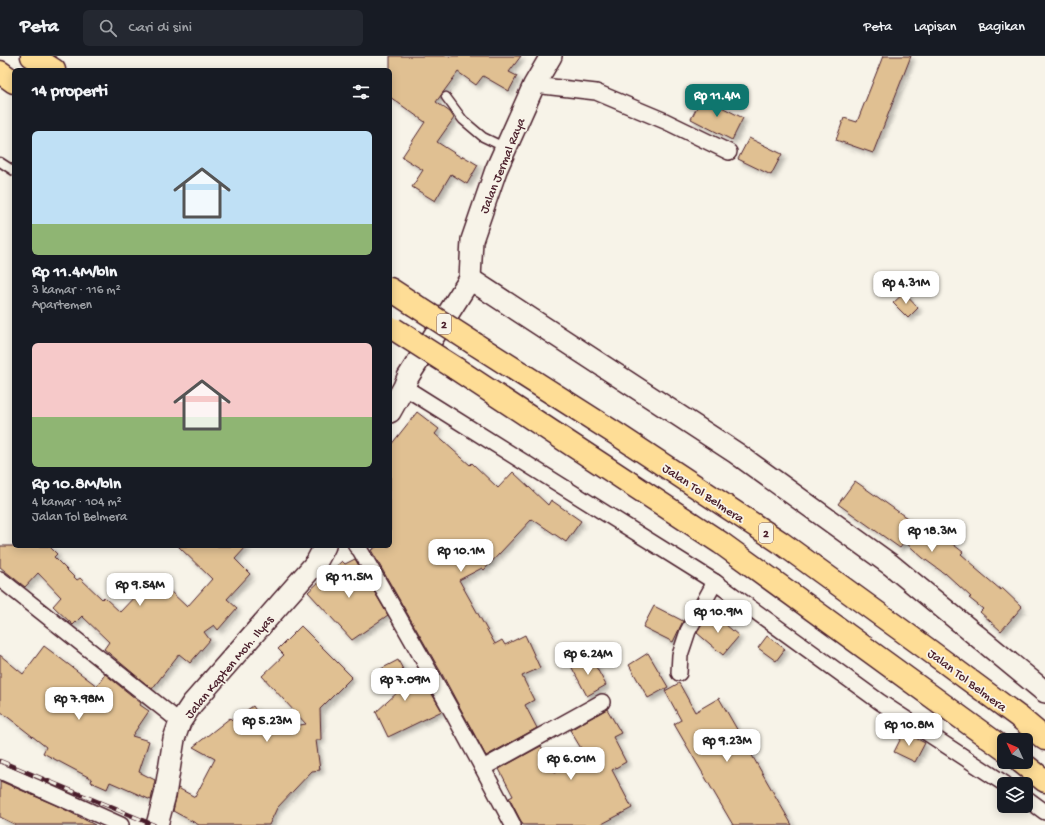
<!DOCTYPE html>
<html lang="id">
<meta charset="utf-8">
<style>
:root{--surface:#171b24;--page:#242831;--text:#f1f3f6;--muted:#9ea1a6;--line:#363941;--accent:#0f766e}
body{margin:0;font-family:"Gochi Hand",sans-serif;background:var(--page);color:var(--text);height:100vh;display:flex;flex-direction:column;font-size:15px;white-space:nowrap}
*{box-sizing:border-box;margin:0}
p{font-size:13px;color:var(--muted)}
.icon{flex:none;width:22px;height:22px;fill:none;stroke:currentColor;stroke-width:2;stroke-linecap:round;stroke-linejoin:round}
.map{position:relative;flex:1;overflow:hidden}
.sheet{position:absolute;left:12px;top:12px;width:380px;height:480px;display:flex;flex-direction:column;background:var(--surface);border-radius:6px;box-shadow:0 2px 10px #0003}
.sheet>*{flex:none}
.needle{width:26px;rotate:314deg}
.controls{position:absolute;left:997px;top:677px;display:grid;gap:8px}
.controls a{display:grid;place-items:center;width:36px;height:36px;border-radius:6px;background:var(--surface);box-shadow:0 2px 10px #0003;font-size:20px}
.price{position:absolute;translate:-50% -34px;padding:0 9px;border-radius:8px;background:#fff;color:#222;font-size:13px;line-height:26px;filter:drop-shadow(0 1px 2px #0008)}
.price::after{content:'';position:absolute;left:50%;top:24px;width:12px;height:9px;margin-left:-6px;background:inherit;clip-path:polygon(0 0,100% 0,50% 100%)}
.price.active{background:var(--accent);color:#fff}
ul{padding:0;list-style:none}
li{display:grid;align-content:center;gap:8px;height:212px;padding:0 20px}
li span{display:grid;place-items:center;height:124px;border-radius:6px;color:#555}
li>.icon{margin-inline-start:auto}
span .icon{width:72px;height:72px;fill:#fffc;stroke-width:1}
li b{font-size:17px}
h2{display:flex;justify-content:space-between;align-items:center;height:48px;padding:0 20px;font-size:17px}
header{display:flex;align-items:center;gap:24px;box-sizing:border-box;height:56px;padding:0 20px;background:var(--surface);border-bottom:1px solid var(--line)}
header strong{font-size:19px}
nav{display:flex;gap:22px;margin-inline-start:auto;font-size:14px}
.search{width:280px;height:36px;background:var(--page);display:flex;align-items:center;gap:10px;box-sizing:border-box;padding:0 14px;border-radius:6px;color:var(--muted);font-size:15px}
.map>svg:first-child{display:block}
.building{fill:#e0c092;stroke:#4a1f2b;filter:url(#shadow)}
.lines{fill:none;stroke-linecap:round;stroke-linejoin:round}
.lane-casing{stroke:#4a1f2b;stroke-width:11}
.street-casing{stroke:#4a1f2b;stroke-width:18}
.secondary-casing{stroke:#4a1f2b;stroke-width:24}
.highway-casing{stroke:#4a1f2b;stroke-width:25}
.lane{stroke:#f7f3e8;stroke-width:8}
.street{stroke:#f7f3e8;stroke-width:15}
.secondary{stroke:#f7f3e8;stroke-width:21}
.highway{stroke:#fedd96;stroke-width:22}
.rail-casing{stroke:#4a1f2b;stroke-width:4.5}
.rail{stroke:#f7f3e8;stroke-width:3;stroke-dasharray:9;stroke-linecap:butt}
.highway-bridge-casing{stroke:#4a1f2b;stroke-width:25;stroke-linecap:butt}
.highway-bridge{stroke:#fedd96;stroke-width:22}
.labels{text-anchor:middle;stroke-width:3.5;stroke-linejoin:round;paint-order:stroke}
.shield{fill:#f7f3e8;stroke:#7e5f64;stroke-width:1}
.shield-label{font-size:12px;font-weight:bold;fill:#4a1f2b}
.street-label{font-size:13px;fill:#4a1f2b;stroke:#f7f3e8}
</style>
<header>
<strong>Peta</strong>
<div class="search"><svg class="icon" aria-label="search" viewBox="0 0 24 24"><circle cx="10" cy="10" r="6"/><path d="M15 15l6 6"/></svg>Cari di sini</div>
<nav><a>Peta</a><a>Lapisan</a><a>Bagikan</a></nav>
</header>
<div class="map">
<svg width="1045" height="769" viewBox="0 0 1045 769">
<defs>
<filter id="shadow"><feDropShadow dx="3.5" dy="3.5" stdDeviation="2" flood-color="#0004"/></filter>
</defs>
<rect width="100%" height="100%" fill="#f7f3e8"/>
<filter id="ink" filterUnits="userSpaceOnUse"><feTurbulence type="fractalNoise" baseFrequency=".025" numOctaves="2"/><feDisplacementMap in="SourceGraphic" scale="8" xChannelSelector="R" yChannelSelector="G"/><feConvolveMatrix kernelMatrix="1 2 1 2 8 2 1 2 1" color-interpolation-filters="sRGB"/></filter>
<g filter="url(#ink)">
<!-- building -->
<g class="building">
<path d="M390,0H521L509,16L517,20L509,35L483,20L476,29L458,16L436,46L450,56L454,62L437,86L462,102L463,100L478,109L467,128L451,118L435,145L412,131L423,114L402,101L425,66L390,41Z"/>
<path d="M883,0H911L873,97L836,84L844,62L857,66Z"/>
<path d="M702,41L743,62L732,84L691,63Z"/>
<path d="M749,82L782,98L771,119L738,103Z"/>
<path d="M904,237L918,252L908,262L893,247Z"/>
<path d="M417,356L439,373L435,378L470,409L472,407L498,432L513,416L548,449L551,444L581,465L566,486L532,463L484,514L482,512L459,524L495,588L502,584L505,589L525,579L540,612L522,620L534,644L525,649L537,672L486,700L443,620L371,494L378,490H390V390Z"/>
<path d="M855,425L924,474L927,469L943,484L945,482L963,496L961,498L976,511L975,512L1001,534L1002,532L1022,551L1001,575L980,556L983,553L969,542L971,541L945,517V518L923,502L905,486L900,492L838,448Z"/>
<path d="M0,490H49L57,498L54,501L77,524L80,522L102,543L104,541L120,556L154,520L187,551L212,523L178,490H247L235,503L250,518L227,543L237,552L218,574L214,569L204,576L210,584L190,607L179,598L152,633L104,593L109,586L82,560L73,569L53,550L61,541L38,517L25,531L0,511Z"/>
<path d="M355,503L388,559L352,584L308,536L342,505L345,508Z"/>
<path d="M654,550L683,565L673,586L643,571Z"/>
<path d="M712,557L739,580L723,599L697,577L703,567Z"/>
<path d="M301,570L352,621L320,653L321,684H316L320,714L312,715L277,752L269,769H199L173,755L178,732L195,741L215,703L193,691L230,662L232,664L253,650L269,674L306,668L262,620L284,599L278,593Z"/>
<path d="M767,580L785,593L776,605L758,592Z"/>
<path d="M44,590L97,630L105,618L141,647L140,649L149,655L132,680L149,685L139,716L155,724L151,744L110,726L107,733L91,726L92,723L43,697L46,691L0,655V599L23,618Z"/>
<path d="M648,597L668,631L648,642L629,609Z"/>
<path d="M590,600L606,629L587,640L571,610Z"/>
<path d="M398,604L414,634L426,628L442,655L388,681L376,656L399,635L379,614Z"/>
<path d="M679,627L695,656L719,642L792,769H733L674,668L681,664L665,635Z"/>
<path d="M607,653L621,677L613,681L626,706L612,714L632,752L600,769H523L509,742L513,740L499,713L541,690L555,716L585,699L570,674Z"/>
<path d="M904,676L925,687L915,706L894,696Z"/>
<path d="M0,725L60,751L95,769H16L0,761Z"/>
</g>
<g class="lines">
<defs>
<g id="lane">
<path d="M446,41L463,64L483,81L506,92"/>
<path d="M0,106L14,115"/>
</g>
<g id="street">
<path d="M534,29L596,36L665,65L729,96"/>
<path d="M404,331L715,526L880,646L1005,728"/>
<path d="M356,490L360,494C413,584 464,676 513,769"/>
<path d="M0,523L180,666"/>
<path d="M679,617L680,599L688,575L715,526"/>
<path d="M483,712L602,646"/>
<path d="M0,715L121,769"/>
<path d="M1026,742L1045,756"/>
</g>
<g id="secondary">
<path d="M470,223L736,397L891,509L1045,636"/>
<path d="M390,356L404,331L408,321L470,223L472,184L496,114L534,29L551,0"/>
<path d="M157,769L165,739L174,683L180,666L192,648L316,507L325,490"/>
</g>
<g id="highway">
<path d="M32,0L54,14"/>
<path d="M0,16L14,26"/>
<path d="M390,233L413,248"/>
<path d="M475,288L618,379L780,486L919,587L1019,661L1045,683"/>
<path d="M455,312L721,487L1004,693"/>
<path d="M1021,706L1045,725"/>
</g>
</defs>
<!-- lane casing -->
<use href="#lane" class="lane-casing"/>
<!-- street casing -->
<use href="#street" class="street-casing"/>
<!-- secondary casing -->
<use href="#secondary" class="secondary-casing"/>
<!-- highway casing -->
<use href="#highway" class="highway-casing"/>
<!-- lane -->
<use href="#lane" class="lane"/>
<!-- street -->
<use href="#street" class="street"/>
<!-- secondary -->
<use href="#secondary" class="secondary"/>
<!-- highway -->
<use href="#highway" class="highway"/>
<defs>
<path id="rail" d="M0,705L154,769"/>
</defs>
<!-- rail casing -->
<use href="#rail" class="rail-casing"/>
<!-- rail -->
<use href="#rail" class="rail"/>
<defs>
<g id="highway-bridge">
<path d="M413,248L475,288"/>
<path d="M394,273L455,312"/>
</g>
</defs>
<!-- highway-bridge casing -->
<use href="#highway-bridge" class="highway-bridge-casing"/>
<!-- highway-bridge -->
<use href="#highway-bridge" class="highway-bridge"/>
</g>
</g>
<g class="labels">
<!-- shield labels -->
<g class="shield">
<rect x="437" y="258" width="14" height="20" rx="3"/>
<rect x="759" y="467" width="14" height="20" rx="3"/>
</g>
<g class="shield-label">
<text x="444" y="272">2</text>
<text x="766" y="481">2</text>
</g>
<!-- street labels -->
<g class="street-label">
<text transform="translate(501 109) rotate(-68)" y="5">Jalan Jermal Raya</text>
<text transform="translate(704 436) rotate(34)" y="5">Jalan Tol Belmera</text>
<text transform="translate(228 610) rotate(-50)" y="5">Jalan Kapten Moh. Ilyas</text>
<text transform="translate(968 623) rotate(37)" y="5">Jalan Tol Belmera</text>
</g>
</g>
</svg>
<div class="controls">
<a><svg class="needle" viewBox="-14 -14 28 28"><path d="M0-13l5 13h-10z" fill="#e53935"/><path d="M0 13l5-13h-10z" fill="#9ea1a6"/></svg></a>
<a><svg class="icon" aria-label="layers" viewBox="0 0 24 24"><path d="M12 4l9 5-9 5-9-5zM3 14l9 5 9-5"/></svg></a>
</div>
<b class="price active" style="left:717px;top:62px">Rp 11.4M</b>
<b class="price" style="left:906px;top:249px">Rp 4.31M</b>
<b class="price" style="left:932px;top:497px">Rp 18.3M</b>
<b class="price" style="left:461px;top:517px">Rp 10.1M</b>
<b class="price" style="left:349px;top:543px">Rp 11.5M</b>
<b class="price" style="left:140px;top:551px">Rp 9.54M</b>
<b class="price" style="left:718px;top:578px">Rp 10.9M</b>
<b class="price" style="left:588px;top:620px">Rp 6.24M</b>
<b class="price" style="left:405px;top:646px">Rp 7.09M</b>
<b class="price" style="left:79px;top:665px">Rp 7.98M</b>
<b class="price" style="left:267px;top:687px">Rp 5.23M</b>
<b class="price" style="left:909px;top:691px">Rp 10.8M</b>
<b class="price" style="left:727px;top:707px">Rp 9.23M</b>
<b class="price" style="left:571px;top:725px">Rp 6.01M</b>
<section class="sheet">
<h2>14 properti<svg class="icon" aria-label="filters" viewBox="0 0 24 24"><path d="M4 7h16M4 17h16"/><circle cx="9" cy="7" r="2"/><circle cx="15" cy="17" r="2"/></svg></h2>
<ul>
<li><span style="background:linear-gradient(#bfe0f5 75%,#8fb573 0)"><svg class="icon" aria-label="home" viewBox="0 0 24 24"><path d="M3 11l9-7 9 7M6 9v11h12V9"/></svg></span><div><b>Rp 11.4M/bln</b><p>3 kamar · 116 m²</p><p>Apartemen</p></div></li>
<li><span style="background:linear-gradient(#f6c9c9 60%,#8fb573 0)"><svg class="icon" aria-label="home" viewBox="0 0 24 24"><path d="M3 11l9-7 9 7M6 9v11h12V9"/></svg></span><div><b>Rp 10.8M/bln</b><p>4 kamar · 104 m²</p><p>Jalan Tol Belmera</p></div></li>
</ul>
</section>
</div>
